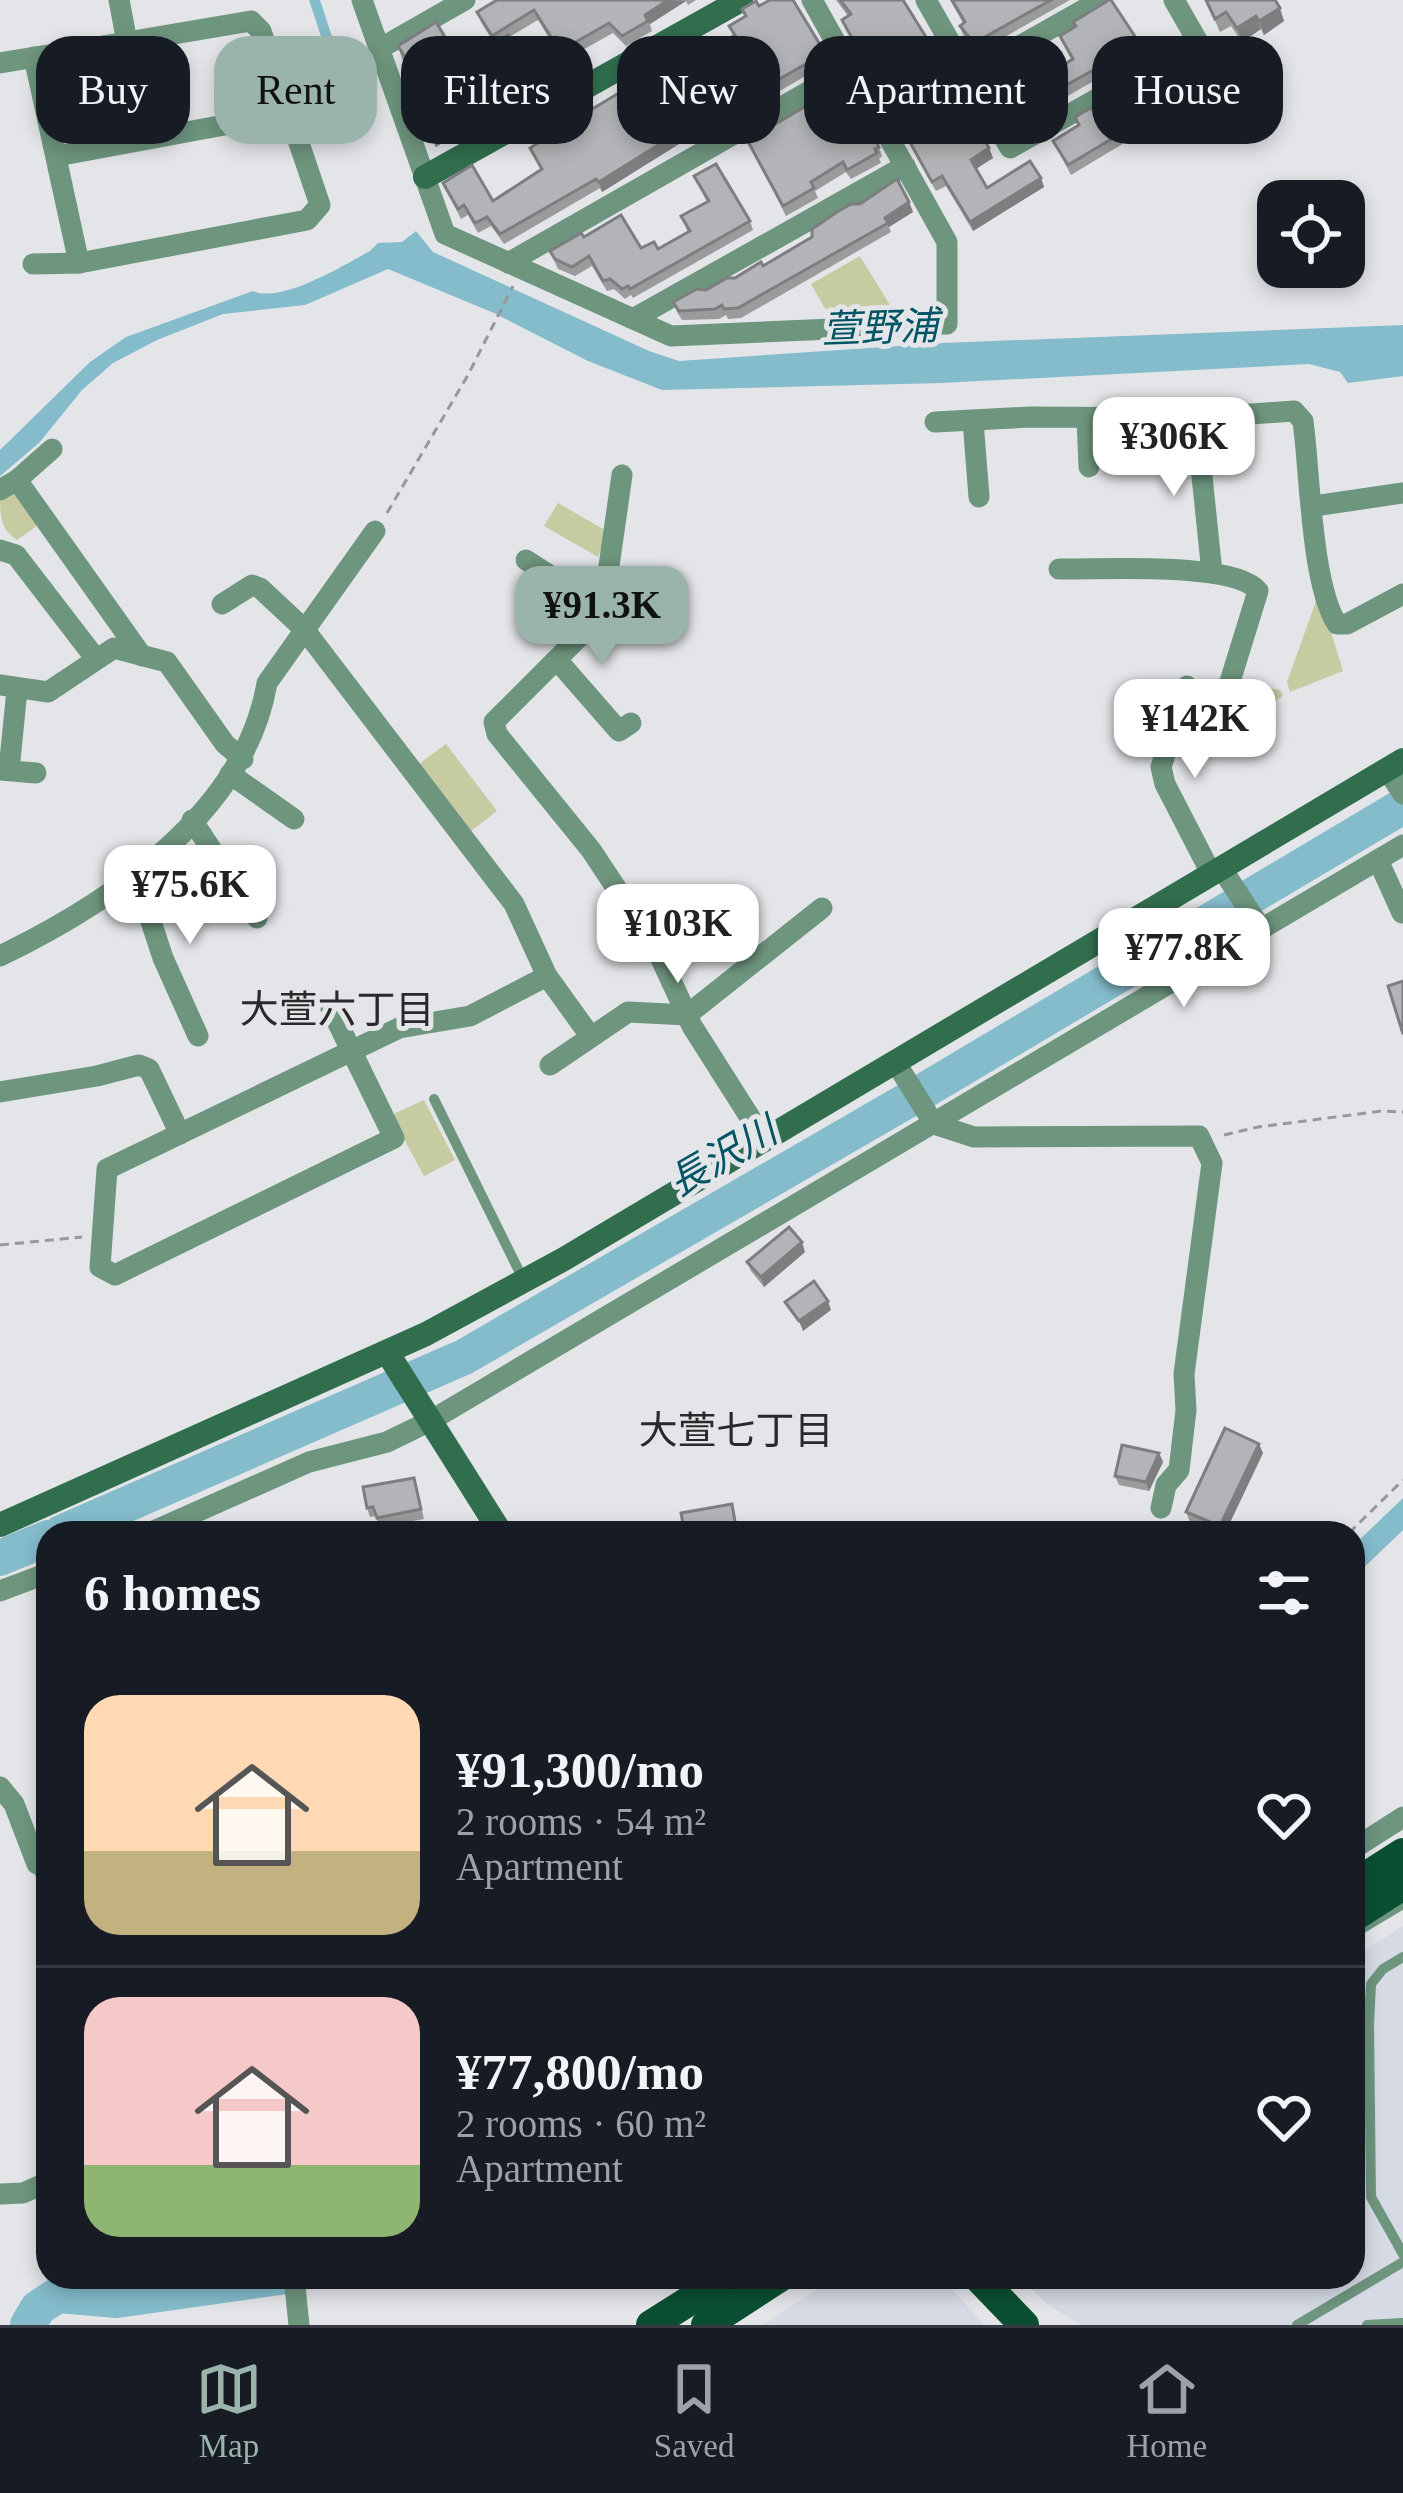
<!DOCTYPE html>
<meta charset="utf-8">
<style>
:root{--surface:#171b24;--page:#20242c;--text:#f1f3f6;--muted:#9ea1a6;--line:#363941;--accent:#9ab4ab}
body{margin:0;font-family:"Times New Roman","Noto Sans JP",serif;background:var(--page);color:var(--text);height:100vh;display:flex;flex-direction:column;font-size:45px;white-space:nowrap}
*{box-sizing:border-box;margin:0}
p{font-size:39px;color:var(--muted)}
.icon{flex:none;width:66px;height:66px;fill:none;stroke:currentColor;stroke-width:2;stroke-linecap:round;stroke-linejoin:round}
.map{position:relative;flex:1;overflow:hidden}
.details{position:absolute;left:36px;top:1521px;width:1329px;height:768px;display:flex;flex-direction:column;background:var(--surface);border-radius:36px;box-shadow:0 6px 18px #0003}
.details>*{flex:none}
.guide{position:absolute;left:36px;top:36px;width:1332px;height:108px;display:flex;gap:24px}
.controls{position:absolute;left:1257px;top:180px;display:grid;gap:24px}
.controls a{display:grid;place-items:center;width:108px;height:108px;border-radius:24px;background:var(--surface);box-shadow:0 6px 18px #0003;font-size:60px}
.price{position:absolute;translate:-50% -102px;padding:0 27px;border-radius:24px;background:#fff;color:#222;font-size:39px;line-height:78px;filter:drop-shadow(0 3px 6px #0008)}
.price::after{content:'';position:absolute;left:50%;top:72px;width:36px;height:27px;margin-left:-18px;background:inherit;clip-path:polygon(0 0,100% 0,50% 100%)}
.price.current{background:var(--accent);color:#111}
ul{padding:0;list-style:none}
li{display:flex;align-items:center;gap:36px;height:300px;padding:0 48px}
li+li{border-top:3px solid var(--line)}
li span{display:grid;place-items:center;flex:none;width:336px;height:240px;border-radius:36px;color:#555}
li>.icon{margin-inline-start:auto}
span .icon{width:144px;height:144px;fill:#fffc;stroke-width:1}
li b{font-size:51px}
h2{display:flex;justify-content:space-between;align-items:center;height:144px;padding:0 48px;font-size:51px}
.chip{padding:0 42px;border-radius:36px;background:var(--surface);box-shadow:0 6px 18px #0003;font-size:42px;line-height:108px}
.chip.current{background:var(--accent);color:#111}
.dock{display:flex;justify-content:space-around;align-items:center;height:168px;border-top:3px solid var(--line);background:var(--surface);font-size:33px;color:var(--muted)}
.dock a{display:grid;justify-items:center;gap:6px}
.dock .current{color:var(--accent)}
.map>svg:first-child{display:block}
.built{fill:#d5dae4}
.green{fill:#c6cba2}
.water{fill:#84bccb}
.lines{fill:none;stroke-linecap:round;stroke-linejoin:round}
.river{stroke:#84bccb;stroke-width:36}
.path{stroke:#96989a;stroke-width:3;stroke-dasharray:9 6;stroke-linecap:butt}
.lane{stroke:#6e957e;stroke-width:10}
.street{stroke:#6e957e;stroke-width:21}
.secondary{stroke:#306e4e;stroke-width:24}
.primary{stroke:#0a4f31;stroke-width:30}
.wall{fill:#9a9b9d}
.shaded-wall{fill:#7d7e80}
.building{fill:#b3b4b7;stroke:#7d7e80;stroke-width:3}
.labels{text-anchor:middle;stroke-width:10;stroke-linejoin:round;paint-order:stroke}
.water-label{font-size:39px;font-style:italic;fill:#005464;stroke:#e3e5e8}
.neighbourhood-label{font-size:39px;fill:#28292a;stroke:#e3e5e8}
</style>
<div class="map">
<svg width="1403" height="2325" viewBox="0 0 1403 2325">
<rect width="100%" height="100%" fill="#e3e5e8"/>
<!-- built -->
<g class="built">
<path d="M1403,1926V2325H1081L1047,2304L1020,2277H1353V1958Z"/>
<path d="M837,2277H941L984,2325H762Z"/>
</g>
<!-- green -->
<g class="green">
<path d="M860,256L896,315L894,320L833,322L811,284Z"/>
<path d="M12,488L41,523L17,540C0,529 0,515 0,495Z"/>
<path d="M558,503L608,532L598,557L544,526Z"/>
<path d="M1319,593L1343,671L1290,692L1287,682Z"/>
<path d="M1248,684L1280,690L1283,696L1230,732L1228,728L1240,690Z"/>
<path d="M446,744L497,811L471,831L419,764Z"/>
<path d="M424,1100L455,1160L424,1176L391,1115Z"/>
<path d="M80,2277H133L137,2286L101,2291L72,2287L69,2282Z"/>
</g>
<!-- water -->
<g class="water">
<path d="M309,0H320L352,98L342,100Z"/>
<path d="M416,231L433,252L649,351L679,361L943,343L1403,325V376L1348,383L1340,372L1309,364L941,383L662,390L588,361L494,313L388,269L305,305L223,314L157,340L113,363L82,390L39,443L0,476V450L90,362L126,337L253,291C281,304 344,265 370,251L378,243L402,242Z"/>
<path d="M1403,1498V1530L1353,1578V1546Z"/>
</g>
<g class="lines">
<!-- river -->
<g class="river">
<path d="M61,1533L464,1357L927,1089L1403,806"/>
<path d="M0,1558L48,1538"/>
<path d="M28,2325L38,2308L58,2295L117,2300L280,2277"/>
</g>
<!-- path -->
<g class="path">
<path d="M387,513L468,375L513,286"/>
<path d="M1224,1135L1258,1127L1382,1111L1403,1112"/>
<path d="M0,1245L82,1237"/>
<path d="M1349,1533L1403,1480"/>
</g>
<!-- lane -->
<g class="lane">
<path d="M434,1099L523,1279"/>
<path d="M37,1864L48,1899"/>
<path d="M1353,1934L1403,1904"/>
<path d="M1403,1957L1383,1969L1371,1984L1369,2025L1371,2197L1403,2254"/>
<path d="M1297,2325L1403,2262"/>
<path d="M1367,2325L1403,2323"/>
</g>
<!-- street -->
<g class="street">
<path d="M362,0L445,234L671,336L947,324V242L812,0"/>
<path d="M926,0L1010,148L1198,42L1174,0"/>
<path d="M379,49L465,0"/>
<path d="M34,57L79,263"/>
<path d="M0,63L127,42"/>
<path d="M968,75L1101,0"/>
<path d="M57,156L289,113"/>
<path d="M508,263L850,68"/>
<path d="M33,264L79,263L307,220L320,205L261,31L251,21L127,42L119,0"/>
<path d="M633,319L905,166"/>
<path d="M1196,418L1212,573"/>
<path d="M1087,419L1089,467"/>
<path d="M973,421L979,497"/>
<path d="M935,422L1030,417L1196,418L1294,411L1303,421C1310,472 1311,583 1337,624H1347L1403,594"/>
<path d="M622,475L608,573L586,630L494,722L497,734L591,850L656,948L692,1026L765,1141"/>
<path d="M17,480L52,449"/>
<path d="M0,490L17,480L142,656"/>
<path d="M1314,506L1403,493"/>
<path d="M0,550L16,555L96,659"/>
<path d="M526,560L596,605"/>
<path d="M1059,569C1099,570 1235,561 1258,591L1228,688L1202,692"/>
<path d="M222,604L252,585L260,588L304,629L514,904L547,976L591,1037"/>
<path d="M557,660L619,731L631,723"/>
<path d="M0,685L48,692L114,648L167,662L225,744L243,759"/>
<path d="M1187,686L1161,767L1165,784L1212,875"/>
<path d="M0,770L36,773"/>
<path d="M9,770L17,690"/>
<path d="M1387,770L1403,794"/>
<path d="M230,774L294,819"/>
<path d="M192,820L257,918"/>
<path d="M1378,860L1402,913"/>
<path d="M1222,869L1262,930"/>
<path d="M136,876L163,958L198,1036"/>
<path d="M0,956C110,903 245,813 267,683L375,531"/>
<path d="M331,1009L394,1138L115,1275L100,1267L107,1169L399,1028L470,1016L547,976"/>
<path d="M896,1063L934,1124L974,1137L1199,1136L1212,1163L1184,1374L1186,1410L1179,1470L1166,1485L1161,1508"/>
<path d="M550,1065L628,1012L687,1015L822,908"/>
<path d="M0,1092L97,1076L139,1065L149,1069L180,1134"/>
<path d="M149,1533L309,1462L387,1442L430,1421L1403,845"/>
<path d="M0,1591L48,1573"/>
<path d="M0,1787L14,1804L37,1864L48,1861"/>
<path d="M1353,1849L1403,1817"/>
<path d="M48,2107V2108"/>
<path d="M0,2194L23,2193L48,2182"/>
<path d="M294,2277L299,2325"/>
</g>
<!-- secondary -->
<g class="secondary">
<path d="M425,177L741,0"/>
<path d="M387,1352L501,1533"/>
<path d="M0,1525L426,1334L564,1259L1403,760"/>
</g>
<!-- primary -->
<g class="primary">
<path d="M1353,1885L1403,1853"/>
<path d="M1353,1917L1403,1885"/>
<path d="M978,2277L1024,2325"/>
<path d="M651,2325L727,2277"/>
<path d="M706,2325L780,2277"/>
</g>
</g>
<!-- wall -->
<g class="wall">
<path d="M497,0H696L688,5L686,1L653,22L650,24L652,31L626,46L613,33L563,61L538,20L509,37L534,82L436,147L423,126L419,114L426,110L417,90L420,87L402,59L398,46L465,62L494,43L481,22L477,12Z"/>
<path d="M836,0H903L943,67L944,74L937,79L954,106L989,148L993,158L976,169L987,188L1041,178L1044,187L973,231L946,186L936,191L846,29L842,20L848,16Z"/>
<path d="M950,0H1070L978,52L963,35L960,26L963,23Z"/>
<path d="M1206,0H1276L1284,21L1264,35L1261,29L1242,42L1231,26L1220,32Z"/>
<path d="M759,6L825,53L828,63L745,111L743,108L729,116L698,138L695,134L602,192L600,188L504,244L491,226L478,233L468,215L461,219L443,183L493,201L541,170L530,148L563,128L560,120L584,114L694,60L733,36L729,26L745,17L742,9Z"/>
<path d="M1060,36L1140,44L1143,53L1015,126L987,74L1042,78L1072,60Z"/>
<path d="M1075,117L1135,125L1139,134L1071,175L1053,141L1078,126Z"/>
<path d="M767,129L841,138L879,147L882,157L879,158L881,163L851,179L846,172L815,191L818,198L786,216L745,136Z"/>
<path d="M694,176L750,221L753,230L633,298L631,295L625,299L614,289L607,291L592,266L575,276L558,269L550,251L584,237L641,248L658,249L688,232L681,216L707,202Z"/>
<path d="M909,202L913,212L889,227L891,232L741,318L728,319L726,315L719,319L682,320L677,312L673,302L706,290Z"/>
<path d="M805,1252L764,1287L751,1271L747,1262Z"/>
<path d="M1159,1453L1163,1462L1149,1491L1119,1485L1115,1476Z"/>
<path d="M1263,1453L1225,1533H1218L1190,1522L1186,1512Z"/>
<path d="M414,1478L424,1519L380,1527L376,1516L370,1517L367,1508Z"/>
</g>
<!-- shaded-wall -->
<g class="shaded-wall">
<path d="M668,0L686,1L650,24L645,15Z"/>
<path d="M1280,8L1284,21L1264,35L1259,21Z"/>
<path d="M1256,16L1261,29L1242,42L1237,28Z"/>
<path d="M939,58L944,74L935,80L932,71Z"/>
<path d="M529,69L534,82L436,147L432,135Z"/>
<path d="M1214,76L1218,86L1175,116L1172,106Z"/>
<path d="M725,106L729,116L698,138L694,128Z"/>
<path d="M692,124L695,134L602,192L599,182Z"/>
<path d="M989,148L993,158L974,170L971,160Z"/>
<path d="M1041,178L1044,187L973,231L970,222Z"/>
<path d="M909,202L913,212L889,227L885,218Z"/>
<path d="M802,1242L805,1252L764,1287L761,1277Z"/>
<path d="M828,1301L831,1310L803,1331L799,1321Z"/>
<path d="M1259,1444L1263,1453L1225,1533H1223L1220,1526Z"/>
<path d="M1159,1453L1163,1462L1149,1491L1146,1482Z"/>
</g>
<!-- building -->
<g class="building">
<path d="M497,0H668L645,15L648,21L622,36L609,23L560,51L534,10L492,36L477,12Z"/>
<path d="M770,0H793L825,53L741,101L740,99L725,106L694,128L692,124L599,182L596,179L500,234L487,217L475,223L464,205L458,209L443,183L472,165L493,201L542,169L530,148L564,127L560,120L573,113L575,117L584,114L689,51L694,60L735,35L729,26L746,16L742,9L756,1L759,6Z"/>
<path d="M840,0H903L939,58L940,65L932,71L954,106L962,101L989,148L971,160L987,188L1030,161L1041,178L970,222L942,176L932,182L842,20L851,14Z"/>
<path d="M952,0H1051L974,43L960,26L965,22Z"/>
<path d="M1109,0H1111L1140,44L1011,116L987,74L990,69L1025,49L1042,78L1073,59L1060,36L1076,26L1073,22Z"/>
<path d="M1206,0H1275L1280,8L1259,21L1256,16L1237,28L1226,12L1215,19Z"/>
<path d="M436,22L460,62H465L508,35L529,69L432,135L419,114L428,109L417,90L423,86L398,46Z"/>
<path d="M1198,51L1214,76L1172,106L1157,84L1185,66L1182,61Z"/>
<path d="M811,103L813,107L820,104L841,138L866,124L879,147L875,149L877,153L847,170L843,162L811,182L814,188L783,206L745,136L764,125L767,129Z"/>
<path d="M1123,107L1135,125L1068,165L1053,141L1079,125L1075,117L1091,108L1100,121Z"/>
<path d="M716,164L750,221L630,289L628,286L622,289L610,279L603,281L589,256L572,267L555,259L550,251L581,233L584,237L621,215L641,248L654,242L658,249L690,231L681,216L709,201L694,176Z"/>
<path d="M897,179L909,202L885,218L888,223L738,308L724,309L722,305L715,309L679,311L673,302L697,289L706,290L727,278H735L761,262L763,266L812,237V229L837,212L851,204H860Z"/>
<path d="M1403,981V1034L1388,986Z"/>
<path d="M789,1227L802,1242L761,1277L747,1262Z"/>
<path d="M814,1281L828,1301L799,1321L785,1302Z"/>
<path d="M1225,1428L1259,1444L1220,1526L1186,1512Z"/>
<path d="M1122,1445L1159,1453L1146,1482L1115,1476Z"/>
<path d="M414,1478L421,1509L377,1518L373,1507L367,1508L363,1487Z"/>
<path d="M732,1504L737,1533H685L681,1513Z"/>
</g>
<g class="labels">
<!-- water labels -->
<g class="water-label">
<text transform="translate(880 327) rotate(-2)" y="14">萱野浦</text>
<text transform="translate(722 1156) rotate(-30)" y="14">長沢川</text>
</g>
<!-- neighbourhood labels -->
<g class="neighbourhood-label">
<text x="337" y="1023">大萱六丁目</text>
<text x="736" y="1444">大萱七丁目</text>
</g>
</g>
</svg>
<div class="controls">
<a><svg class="icon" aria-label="locate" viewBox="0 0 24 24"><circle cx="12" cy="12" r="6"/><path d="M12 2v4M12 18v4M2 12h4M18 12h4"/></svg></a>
</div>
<b class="price" style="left:1174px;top:499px">¥306K</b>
<b class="price current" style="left:602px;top:668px">¥91.3K</b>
<b class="price" style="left:1195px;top:781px">¥142K</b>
<b class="price" style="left:190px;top:947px">¥75.6K</b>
<b class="price" style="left:678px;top:986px">¥103K</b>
<b class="price" style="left:1184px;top:1010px">¥77.8K</b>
<div class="guide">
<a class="chip">Buy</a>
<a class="chip current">Rent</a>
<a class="chip">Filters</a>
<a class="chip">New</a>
<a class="chip">Apartment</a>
<a class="chip">House</a>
</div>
<section class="details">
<h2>6 homes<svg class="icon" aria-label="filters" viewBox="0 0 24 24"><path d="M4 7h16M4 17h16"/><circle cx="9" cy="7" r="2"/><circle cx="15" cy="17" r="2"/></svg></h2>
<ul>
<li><span style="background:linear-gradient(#ffd9b3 65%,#c2b280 0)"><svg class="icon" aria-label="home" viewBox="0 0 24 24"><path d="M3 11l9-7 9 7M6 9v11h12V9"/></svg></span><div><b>¥91,300/mo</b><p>2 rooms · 54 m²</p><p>Apartment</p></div><svg class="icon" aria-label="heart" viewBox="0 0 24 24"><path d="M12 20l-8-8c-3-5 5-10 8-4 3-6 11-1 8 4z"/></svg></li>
<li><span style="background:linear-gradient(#f6c9c9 70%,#8fb573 0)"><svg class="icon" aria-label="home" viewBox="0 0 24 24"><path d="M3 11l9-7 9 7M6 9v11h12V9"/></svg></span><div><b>¥77,800/mo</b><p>2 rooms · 60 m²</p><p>Apartment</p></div><svg class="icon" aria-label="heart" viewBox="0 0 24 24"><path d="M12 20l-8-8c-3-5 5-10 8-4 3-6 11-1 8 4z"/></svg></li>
</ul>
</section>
</div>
<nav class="dock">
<a class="current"><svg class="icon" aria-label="map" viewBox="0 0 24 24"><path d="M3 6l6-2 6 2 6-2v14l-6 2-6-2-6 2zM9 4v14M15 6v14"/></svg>Map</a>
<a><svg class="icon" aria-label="saved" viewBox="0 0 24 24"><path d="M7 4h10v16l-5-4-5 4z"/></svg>Saved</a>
<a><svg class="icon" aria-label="home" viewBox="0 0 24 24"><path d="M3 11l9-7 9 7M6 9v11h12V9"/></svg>Home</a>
</nav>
